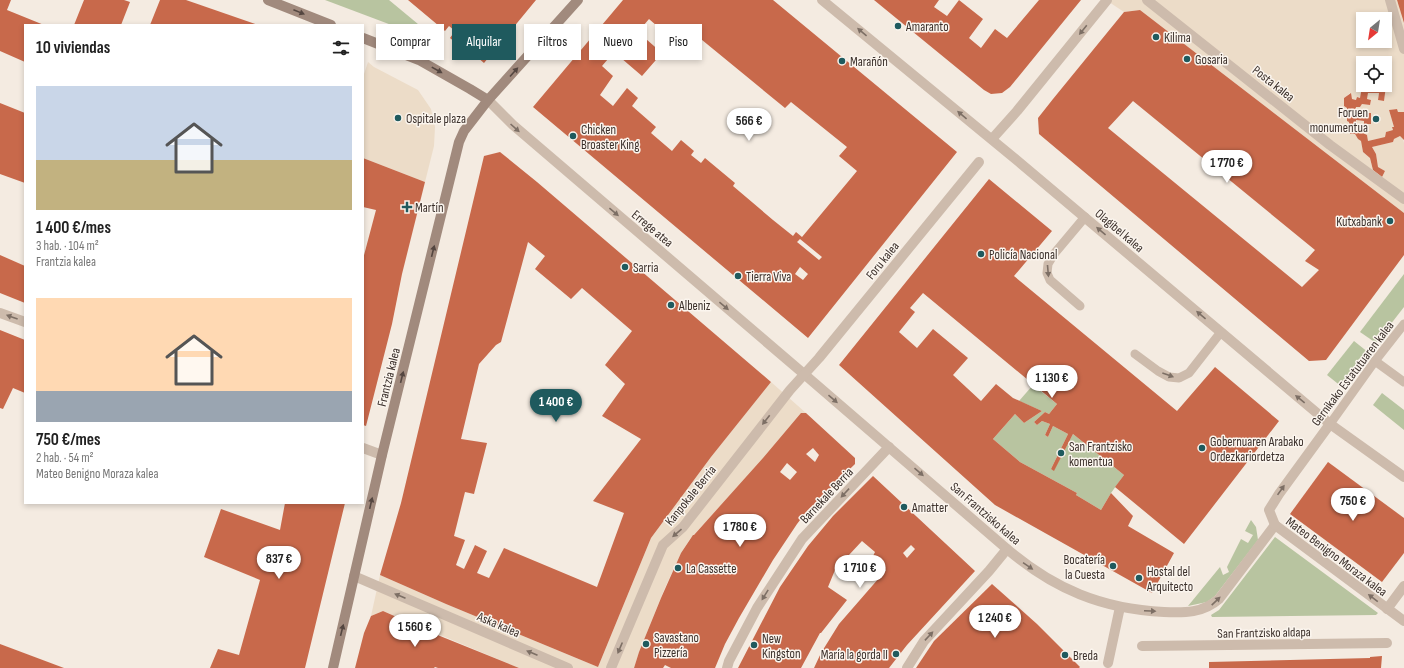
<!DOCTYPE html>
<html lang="es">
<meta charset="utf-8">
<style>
:root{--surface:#fff;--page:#f6f6f6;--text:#222;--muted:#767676;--accent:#1f5a5e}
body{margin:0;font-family:"Sofia Sans Condensed",sans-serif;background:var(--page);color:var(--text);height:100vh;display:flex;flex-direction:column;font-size:15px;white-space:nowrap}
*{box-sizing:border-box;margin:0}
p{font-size:13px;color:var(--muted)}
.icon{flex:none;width:22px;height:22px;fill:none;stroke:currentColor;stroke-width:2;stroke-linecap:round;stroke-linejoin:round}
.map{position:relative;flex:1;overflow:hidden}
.drawer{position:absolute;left:24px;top:24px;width:340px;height:480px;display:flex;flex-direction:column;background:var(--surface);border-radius:0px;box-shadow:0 2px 6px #0003}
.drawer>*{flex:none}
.top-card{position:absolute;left:376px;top:24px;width:380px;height:36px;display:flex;gap:8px}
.needle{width:26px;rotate:210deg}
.tools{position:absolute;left:1356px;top:12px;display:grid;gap:8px}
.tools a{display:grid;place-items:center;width:36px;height:36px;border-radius:0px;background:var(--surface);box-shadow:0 2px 6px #0003;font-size:20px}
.price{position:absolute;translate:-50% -34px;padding:0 9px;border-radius:14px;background:#fff;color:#222;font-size:13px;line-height:26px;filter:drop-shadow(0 1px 2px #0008)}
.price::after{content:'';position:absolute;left:50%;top:24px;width:12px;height:9px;margin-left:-6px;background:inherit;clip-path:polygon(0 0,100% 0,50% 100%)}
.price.active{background:var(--accent);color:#fff}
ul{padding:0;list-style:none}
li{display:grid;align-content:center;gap:8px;height:212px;padding:0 12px}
li span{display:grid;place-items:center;height:124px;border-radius:0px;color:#555}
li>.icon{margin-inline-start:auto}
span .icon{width:72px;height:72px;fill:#fffc;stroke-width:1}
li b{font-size:17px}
h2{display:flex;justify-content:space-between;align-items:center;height:48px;padding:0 12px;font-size:17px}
.chip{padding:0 14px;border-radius:0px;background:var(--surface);box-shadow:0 2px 6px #0003;font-size:14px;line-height:36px}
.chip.active{background:var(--accent);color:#fff}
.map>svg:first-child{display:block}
.green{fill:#b8c4a0}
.plaza{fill:#ecdcc8;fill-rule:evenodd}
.building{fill:#c8694b;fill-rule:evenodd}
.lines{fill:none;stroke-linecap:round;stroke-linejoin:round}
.lane{stroke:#cdbbac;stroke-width:9}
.street{stroke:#cdbbac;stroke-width:10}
.secondary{stroke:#a18a7d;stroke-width:10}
.oneway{fill:#544640}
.oneway2{fill:#7d6f65}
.poi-dot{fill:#1f5a5e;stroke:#fbf5ee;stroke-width:1.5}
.labels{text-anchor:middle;stroke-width:3;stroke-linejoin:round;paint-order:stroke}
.poi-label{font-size:13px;fill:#3b302b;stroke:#fbf5ee;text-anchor:start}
.street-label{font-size:13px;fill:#3b302b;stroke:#fbf5ee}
</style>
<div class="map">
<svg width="1404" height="668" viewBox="0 0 1404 668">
<rect width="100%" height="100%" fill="#f4ebe1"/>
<!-- green -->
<g class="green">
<path d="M325,0H389L424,29L418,35Z"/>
<path d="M1404,274V307L1376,343L1360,332Z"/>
<path d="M1354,341L1369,353L1342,387L1327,375Z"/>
<path d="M1033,385L1057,404L1049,414L1045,412L1034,422L1037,425L1042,421L1050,424L1045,435L1048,437L1053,426L1068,434L1051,469L1054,470L1073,434L1124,475L1111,493L1101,510L1076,495L1077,493L1020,462L993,439L1015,414L1024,423L1042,411L1019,401Z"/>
<path d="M1382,393L1404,410V430L1373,405Z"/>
<path d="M1251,520L1256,527L1258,540L1215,596L1207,602L1188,606L1220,567L1223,575L1229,572L1227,567L1241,539L1248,543L1253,535L1245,531Z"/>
<path d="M1275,537L1378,613L1376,615L1212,617L1211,615L1219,610Z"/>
</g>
<!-- plaza -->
<g class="plaza">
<path d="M1106,0H1397L1404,24V112H1398L1397,109L1389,110L1394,127H1392L1393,130L1386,132L1385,137L1368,141L1367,135L1363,133L1359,127H1356V120L1364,121V124L1371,123V113H1365L1364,115L1355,114L1356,107H1360L1362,104L1370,105L1371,100L1367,99L1368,93H1379L1378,100L1384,101L1386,86L1376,85H1385V63H1363V85H1369V86L1360,98L1357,97L1356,100L1352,99L1350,93L1344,98V106L1347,108V121L1349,122L1350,134H1355L1358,139L1361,141L1363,152L1370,158L1373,170L1382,177L1385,171L1378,167L1376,154L1372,147L1393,142L1394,139L1400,136L1403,139L1404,143V213L1140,10L1124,12ZM1363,19H1385V41H1363Z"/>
<path d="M368,62L374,67L418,90L431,109L435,127L434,146L425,182L363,158V77Z"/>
<path d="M771,382L806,413L690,539L681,553L664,590L639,652L634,668H519L383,611L371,616L380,575L446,604L598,667L651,538L711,457Z"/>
</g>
<!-- building -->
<g class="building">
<path d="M0,0H11L7,10L44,25H25V62L0,51Z"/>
<path d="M84,0H124L130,2L121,25H74Z"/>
<path d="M160,0H186L258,25H150Z"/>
<path d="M408,0H536L484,63L458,41L456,43L450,38L455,31L449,26L445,31Z"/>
<path d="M623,0H773L957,152L808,338L533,107ZM649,19L673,40L685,26L785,108L791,102L847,147L839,156L857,171L802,237L796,232L793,236L773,220L733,186L735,183L705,158L701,163L691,155L694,151L681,140L672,151L651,133L656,127L632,106L638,98L627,88L613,106L600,95L613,76L602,66L614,52L642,76L662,53L638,32ZM800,239L822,257L819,260L797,242ZM800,267L808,274L803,280L795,274Z"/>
<path d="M874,0H939L934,7L947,16L959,0L983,19L969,38L981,48L995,29L1007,38L1039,0H1081L1010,87L1002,93L991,94L984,90Z"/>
<path d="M1397,0H1404V23Z"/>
<path d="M1140,10L1404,213V255L1326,360L1309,361L1039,134L1038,118L1053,99L1124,12ZM1133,101L1315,250L1305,261L1319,270L1302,287L1108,128Z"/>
<path d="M1369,85L1386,86L1384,101L1378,100L1379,93H1368L1367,99L1371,100L1370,105L1362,104L1360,107H1356L1355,114L1364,115L1365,113H1371V124H1364V121L1356,120V127H1359L1363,133L1367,135L1368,141L1385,137L1386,132L1393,130L1392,127H1394L1389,110L1397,109L1398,112H1404V140L1400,136L1394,139L1393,142L1372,147L1376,154L1378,167L1385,171L1382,177L1373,170L1370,158L1363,152L1361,141L1358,139L1355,134H1350L1349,122L1347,121V108L1344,106V98L1351,93L1352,99L1356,100L1357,97L1360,98L1362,87L1369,86Z"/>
<path d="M0,103L25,113V183L0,174Z"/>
<path d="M500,152L537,182L771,382L711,457L651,538L598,667L446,604L380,575L401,503L484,156ZM528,242L545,256L535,269L571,299L582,288L632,331L605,365L625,384L602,416L641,439L593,501L624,513L597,587L504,548L489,578L477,573L487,551L475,545L464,569L456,565L465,540L454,536L465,492L474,494L487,443L461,439L479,364L496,345L501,342Z"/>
<path d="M363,158L425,182L402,274L392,324L366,426L363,425V259L376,210L363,207Z"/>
<path d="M989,179L1052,231L1014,276L1177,411L1215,367L1279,421L1184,544L1115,487L1124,475L1073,434L1054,471L1051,469L1068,434L1053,426L1048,437L1045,435L1050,424L1042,421L1037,425L1034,422L1045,412L1049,414L1057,404L923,293L910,308L915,312L899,332L917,348L933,329L968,358L953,375L981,401L996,384L1013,398L1042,411L1024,423L1015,414L993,439L1020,462L1077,493L1076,495L1101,510L1111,493L1133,516L1128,526L1174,553L1152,593L995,505L839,365Z"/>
<path d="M0,255L25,266V303L0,293Z"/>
<path d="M0,330L25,340V393L13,388L3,409L0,408Z"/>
<path d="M801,413H806L855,458V464L806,512L797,524L773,560L739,618L725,644L715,668H671L665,665L663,668H634L639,652L661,598L681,553L693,535H694L763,458ZM813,448L819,455L815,462L806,454ZM787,463L797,472L790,480L780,472ZM742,527L748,532L743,540L736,536Z"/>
<path d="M1328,462L1404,518V553L1382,582L1290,514Z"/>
<path d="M873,476L975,571L907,645L889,668H814L821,653L839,624L886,570L872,558L875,552L862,541L835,570L828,587L847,600L821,633H820L801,668H738L780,587L808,546L833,516ZM911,545L915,549L907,558L903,553Z"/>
<path d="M285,503H345L305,668H210L218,649L239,655L260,580L204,557L221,509L280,530Z"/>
<path d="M992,584L1037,624L1080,667L1079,668H916L934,641Z"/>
<path d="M383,611L440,636L519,668H438L435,667L434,668H355L364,633L371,616Z"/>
<path d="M0,644L64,668H0Z"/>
<path d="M1382,656L1381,668H1209V662L1370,658V657Z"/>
</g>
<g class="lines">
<!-- lane -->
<g class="lane">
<path d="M1080,306L1050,280L1047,273L1048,264L1054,254L1085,217"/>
<path d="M1135,354L1158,371L1169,377L1179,378L1189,373L1221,332"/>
<path d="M1375,361L1404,382"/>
<path d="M1330,424L1375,361L1404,324"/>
</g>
<!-- street -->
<g class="street">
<path d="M822,0L1019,162L1330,424L1404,477"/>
<path d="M1147,0L1330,145L1404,199"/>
<path d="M1390,0L1404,49"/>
<path d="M488,100L513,125L804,374L1007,549C1054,589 1102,609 1164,612C1185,613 1203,613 1219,599L1275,525"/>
<path d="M992,139L1017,111L1107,0"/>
<path d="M0,313L25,322"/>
<path d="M363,448L382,455"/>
<path d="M1275,525L1404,621"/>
<path d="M1275,525L1269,510L1279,494L1330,424"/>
<path d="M354,576L568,668"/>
<path d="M1387,609L1404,586"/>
<path d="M1142,646L1387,643"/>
<path d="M1108,663L1120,607"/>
<path d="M611,668L663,545L683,527L790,390L819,358L979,162"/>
<path d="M727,668L729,661L757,608L802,539L889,447"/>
<path d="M907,668L924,641L989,571L1007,549"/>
</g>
<!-- secondary -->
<g class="secondary">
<path d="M268,0L331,25"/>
<path d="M363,38L419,60L470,89L488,100"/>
<path d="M333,668L382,455L459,142L464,131L488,100L578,0"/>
</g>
</g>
<!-- one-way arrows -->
<defs><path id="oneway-solid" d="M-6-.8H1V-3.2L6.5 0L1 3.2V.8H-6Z"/></defs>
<g class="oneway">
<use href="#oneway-solid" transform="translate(299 12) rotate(22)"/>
<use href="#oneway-solid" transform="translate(437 70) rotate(29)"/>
<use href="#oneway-solid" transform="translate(514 72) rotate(-48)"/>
<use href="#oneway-solid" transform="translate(433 251) rotate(-76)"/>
<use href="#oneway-solid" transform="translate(402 377) rotate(-76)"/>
<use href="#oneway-solid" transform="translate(371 503) rotate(-77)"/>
<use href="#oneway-solid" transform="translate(342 630) rotate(-76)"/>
</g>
<g class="oneway2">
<use href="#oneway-solid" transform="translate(1083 30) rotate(129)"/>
<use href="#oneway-solid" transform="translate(862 32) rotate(-140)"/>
<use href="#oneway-solid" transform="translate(962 115) rotate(-140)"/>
<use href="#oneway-solid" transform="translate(515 128) rotate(42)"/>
<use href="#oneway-solid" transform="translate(614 212) rotate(40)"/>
<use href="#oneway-solid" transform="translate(1101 231) rotate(-140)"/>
<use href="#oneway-solid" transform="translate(1048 271) rotate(85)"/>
<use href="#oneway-solid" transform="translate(724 306) rotate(40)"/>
<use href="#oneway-solid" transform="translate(1201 315) rotate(-140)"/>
<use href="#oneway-solid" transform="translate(12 317) rotate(-160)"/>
<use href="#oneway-solid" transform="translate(1168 375) rotate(20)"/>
<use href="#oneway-solid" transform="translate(833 399) rotate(41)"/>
<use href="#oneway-solid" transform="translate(1300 399) rotate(-141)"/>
<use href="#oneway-solid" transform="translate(766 420) rotate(128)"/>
<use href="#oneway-solid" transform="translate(919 472) rotate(41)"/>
<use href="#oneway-solid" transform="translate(1281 490) rotate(-55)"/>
<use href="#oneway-solid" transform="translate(845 493) rotate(133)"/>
<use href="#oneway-solid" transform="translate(677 533) rotate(139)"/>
<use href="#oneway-solid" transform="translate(1028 566) rotate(34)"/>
<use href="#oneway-solid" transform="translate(765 595) rotate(122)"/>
<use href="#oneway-solid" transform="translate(400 596) rotate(-157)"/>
<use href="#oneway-solid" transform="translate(1373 598) rotate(-143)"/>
<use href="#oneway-solid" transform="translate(1216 601) rotate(-44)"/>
<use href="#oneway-solid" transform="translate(1150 611) rotate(3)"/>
<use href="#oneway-solid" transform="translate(929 636) rotate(-47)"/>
<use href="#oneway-solid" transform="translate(620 648) rotate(113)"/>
<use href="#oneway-solid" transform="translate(532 653) rotate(-157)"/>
</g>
<!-- markers -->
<g class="poi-dot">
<circle cx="898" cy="26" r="4"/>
<circle cx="1156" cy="37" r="4"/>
<circle cx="1187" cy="59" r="4"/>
<circle cx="842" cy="61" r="4"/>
<circle cx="398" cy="118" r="4"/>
<circle cx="1376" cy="119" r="4"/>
<circle cx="573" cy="136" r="4"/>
<path d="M405 201h4v4h4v4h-4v4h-4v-4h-4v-4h4z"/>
<circle cx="1390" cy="221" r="4"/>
<circle cx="981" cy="254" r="4"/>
<circle cx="625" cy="267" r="4"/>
<circle cx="738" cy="276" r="4"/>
<circle cx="671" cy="305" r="4"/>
<circle cx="1202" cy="448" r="4"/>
<circle cx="1061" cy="453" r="4"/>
<circle cx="904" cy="507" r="4"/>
<circle cx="1113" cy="566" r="4"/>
<circle cx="678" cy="568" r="4"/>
<circle cx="1139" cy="578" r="4"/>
<circle cx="646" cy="644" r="4"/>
<circle cx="754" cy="645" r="4"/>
<circle cx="896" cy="654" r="4"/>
<circle cx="1065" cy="655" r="4"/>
</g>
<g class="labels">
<!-- poi labels -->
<g class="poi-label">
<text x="906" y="31">Amaranto</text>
<text x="1164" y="42">Kilima</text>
<text x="1195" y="64">Gosaria</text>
<text x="850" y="66">Marañón</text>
<text x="1368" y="117" text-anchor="end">Foruen<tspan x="1368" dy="15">monumentua</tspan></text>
<text x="406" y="123">Ospitale plaza</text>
<text x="581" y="134">Chicken<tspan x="581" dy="15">Broaster King</tspan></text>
<text x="415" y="212">Martín</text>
<text x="1382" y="226" text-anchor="end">Kutxabank</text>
<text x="989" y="259">Policía Nacional</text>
<text x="633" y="272">Sarria</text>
<text x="746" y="281">Tierra Viva</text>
<text x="679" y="310">Albeniz</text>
<text x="1210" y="446">Gobernuaren Arabako<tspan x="1210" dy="15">Ordezkariordetza</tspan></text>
<text x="1069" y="451">San Frantzisko<tspan x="1069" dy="15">komentua</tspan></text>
<text x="912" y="512">Amatter</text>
<text x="1105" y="564" text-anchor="end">Bocatería<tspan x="1105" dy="15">la Cuesta</tspan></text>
<text x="686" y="573">La Cassette</text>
<text x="1147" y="576">Hostal del<tspan x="1147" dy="15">Arquitecto</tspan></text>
<text x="654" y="642">Savastano<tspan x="654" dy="15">Pizzería</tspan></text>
<text x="762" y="643">New<tspan x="762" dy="15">Kingston</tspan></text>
<text x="888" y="659" text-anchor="end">María la gorda II</text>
<text x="1073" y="660">Breda</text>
</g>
<!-- street labels -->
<g class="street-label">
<text transform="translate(1274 83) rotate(38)" y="5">Posta kalea</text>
<text transform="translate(653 228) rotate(40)" y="5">Errege atea</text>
<text transform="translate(1120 230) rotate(40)" y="5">Olagibel kalea</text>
<text transform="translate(882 260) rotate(-51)" y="5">Foru kalea</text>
<text transform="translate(1352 373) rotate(-53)" y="5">Gernikako Estatutuaren kalea</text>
<text transform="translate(388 377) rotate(-76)" y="5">Frantzia kalea</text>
<text transform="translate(690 495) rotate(-51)" y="5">Kanpokale Berria</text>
<text transform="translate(826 495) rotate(-47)" y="5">Barnekale Berria</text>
<text transform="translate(986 513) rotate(41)" y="5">San Frantzisko kalea</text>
<text transform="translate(1337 556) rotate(37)" y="5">Mateo Benigno Moraza kalea</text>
<text transform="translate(499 624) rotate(23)" y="5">Aska kalea</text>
<text transform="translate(1264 632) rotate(-1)" y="5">San Frantzisko aldapa</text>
</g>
</g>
</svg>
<div class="tools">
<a><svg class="needle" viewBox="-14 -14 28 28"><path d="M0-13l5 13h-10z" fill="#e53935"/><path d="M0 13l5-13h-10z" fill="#767676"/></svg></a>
<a><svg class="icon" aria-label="locate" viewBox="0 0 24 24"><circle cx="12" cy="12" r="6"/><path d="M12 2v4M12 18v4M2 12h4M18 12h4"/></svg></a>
</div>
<b class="price" style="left:749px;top:142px">566 €</b>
<b class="price" style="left:1227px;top:184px">1 770 €</b>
<b class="price" style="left:1052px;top:399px">1 130 €</b>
<b class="price active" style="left:556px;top:423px">1 400 €</b>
<b class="price" style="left:1353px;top:522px">750 €</b>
<b class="price" style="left:740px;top:548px">1 780 €</b>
<b class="price" style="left:279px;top:580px">837 €</b>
<b class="price" style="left:860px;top:589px">1 710 €</b>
<b class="price" style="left:995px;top:639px">1 240 €</b>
<b class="price" style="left:415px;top:648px">1 560 €</b>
<div class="top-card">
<a class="chip">Comprar</a>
<a class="chip active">Alquilar</a>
<a class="chip">Filtros</a>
<a class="chip">Nuevo</a>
<a class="chip">Piso</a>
</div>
<section class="drawer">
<h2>10 viviendas<svg class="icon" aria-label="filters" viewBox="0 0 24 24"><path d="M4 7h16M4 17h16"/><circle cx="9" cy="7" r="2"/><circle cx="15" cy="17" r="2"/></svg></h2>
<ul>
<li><span style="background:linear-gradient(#c9d6e8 60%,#c2b280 0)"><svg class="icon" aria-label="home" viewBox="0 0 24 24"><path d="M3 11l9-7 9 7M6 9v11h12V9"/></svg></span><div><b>1 400 €/mes</b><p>3 hab. · 104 m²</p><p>Frantzia kalea</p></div></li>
<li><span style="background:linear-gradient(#ffd9b3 75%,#9aa5b1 0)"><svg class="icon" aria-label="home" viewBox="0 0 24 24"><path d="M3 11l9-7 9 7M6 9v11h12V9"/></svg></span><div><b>750 €/mes</b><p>2 hab. · 54 m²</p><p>Mateo Benigno Moraza kalea</p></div></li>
</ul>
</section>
</div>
